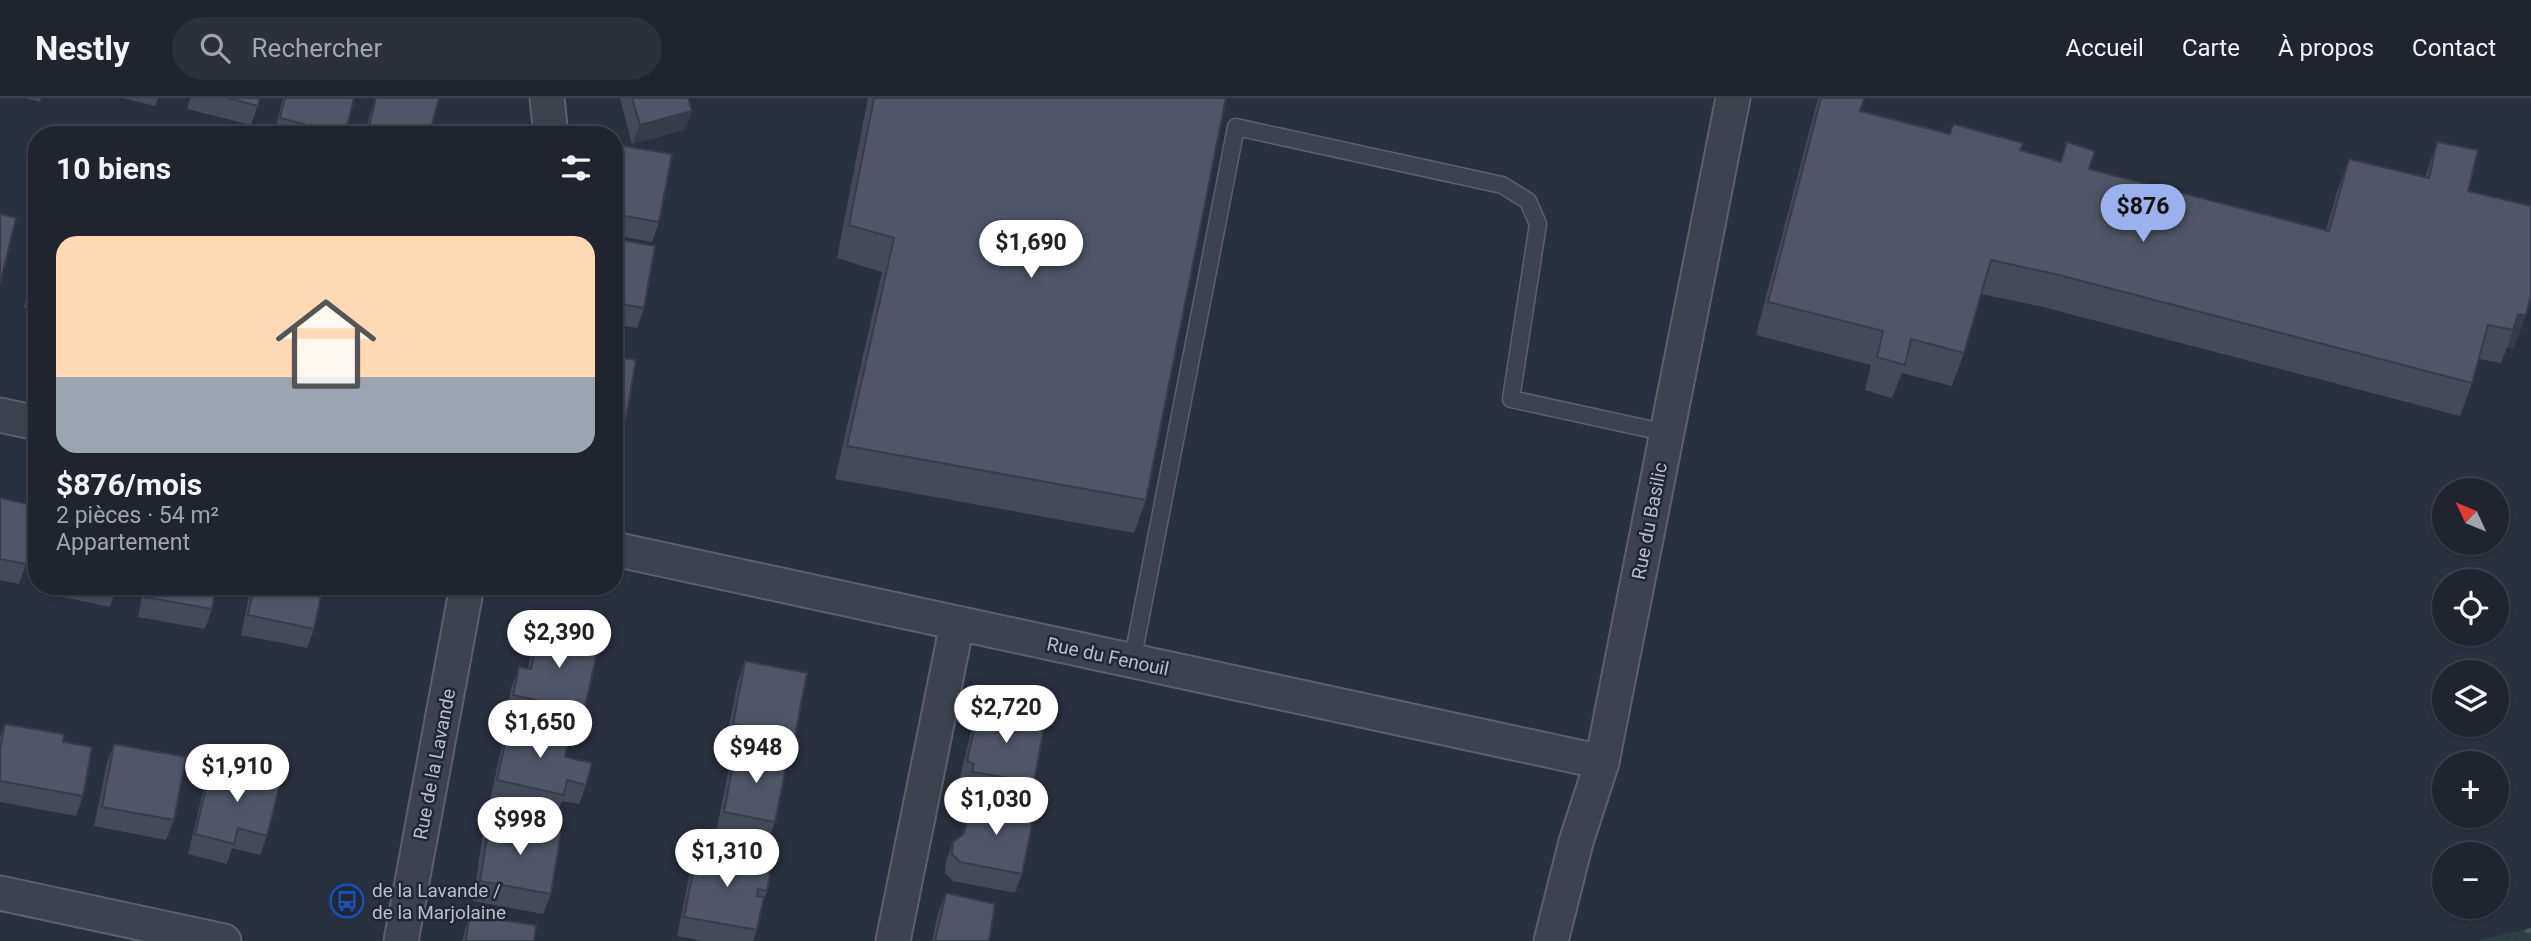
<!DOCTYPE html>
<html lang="fr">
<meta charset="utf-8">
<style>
:root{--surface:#1f242e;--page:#2c303a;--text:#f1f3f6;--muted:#a1a4aa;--line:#3c414a;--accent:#9bb1ed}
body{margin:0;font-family:Roboto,sans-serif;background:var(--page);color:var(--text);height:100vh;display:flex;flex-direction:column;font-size:26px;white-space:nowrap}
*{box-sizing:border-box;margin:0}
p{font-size:23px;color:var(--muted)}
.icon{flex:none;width:38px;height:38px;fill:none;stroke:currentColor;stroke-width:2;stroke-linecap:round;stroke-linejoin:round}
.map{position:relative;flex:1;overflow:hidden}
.sheet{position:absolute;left:28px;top:28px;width:595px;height:469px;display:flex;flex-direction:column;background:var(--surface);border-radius:28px;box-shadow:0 2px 5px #0004,0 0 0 2px var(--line)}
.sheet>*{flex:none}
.needle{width:46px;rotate:314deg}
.buttons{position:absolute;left:2432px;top:380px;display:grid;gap:14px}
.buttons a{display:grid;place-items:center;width:77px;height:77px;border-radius:50%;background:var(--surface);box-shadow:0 2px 5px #0004,0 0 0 2px var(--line);font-size:35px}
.price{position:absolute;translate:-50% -60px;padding:0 16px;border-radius:24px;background:#fff;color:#222;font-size:23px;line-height:46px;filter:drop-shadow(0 2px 4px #0008)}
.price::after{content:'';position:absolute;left:50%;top:42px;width:21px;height:16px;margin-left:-10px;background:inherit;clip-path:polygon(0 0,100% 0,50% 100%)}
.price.selected{background:var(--accent);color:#111}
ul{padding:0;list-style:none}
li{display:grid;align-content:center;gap:14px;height:371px;padding:0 28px}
li span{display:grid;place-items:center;height:217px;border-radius:21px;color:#555}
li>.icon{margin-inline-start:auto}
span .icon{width:126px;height:126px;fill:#fffc;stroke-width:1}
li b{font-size:30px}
h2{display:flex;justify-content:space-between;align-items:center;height:84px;padding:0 28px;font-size:30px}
header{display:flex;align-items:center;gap:42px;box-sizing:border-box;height:98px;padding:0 35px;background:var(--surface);border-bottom:2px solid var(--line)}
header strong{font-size:33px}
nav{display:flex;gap:38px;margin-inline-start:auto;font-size:24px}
.search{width:490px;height:63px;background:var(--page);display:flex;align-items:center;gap:18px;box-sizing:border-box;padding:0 24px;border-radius:38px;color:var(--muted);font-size:26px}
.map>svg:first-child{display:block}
.forest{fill:url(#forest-firs)}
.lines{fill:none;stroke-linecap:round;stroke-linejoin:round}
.service-casing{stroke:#5b606c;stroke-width:19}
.minor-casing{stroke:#5b606c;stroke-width:37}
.service{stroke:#3d424f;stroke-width:16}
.minor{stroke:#3d424f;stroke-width:33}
.wall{fill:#454a59}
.shaded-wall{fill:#383c48}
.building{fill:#505667;stroke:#383c48;stroke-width:2}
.labels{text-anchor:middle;stroke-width:5;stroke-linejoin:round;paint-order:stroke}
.street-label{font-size:19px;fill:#b9bec9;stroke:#222734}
.poi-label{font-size:19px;fill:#b9bec9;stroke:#222734;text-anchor:start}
</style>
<header>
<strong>Nestly</strong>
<div class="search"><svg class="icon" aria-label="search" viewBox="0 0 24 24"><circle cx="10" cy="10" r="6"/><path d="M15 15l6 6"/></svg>Rechercher</div>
<nav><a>Accueil</a><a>Carte</a><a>À propos</a><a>Contact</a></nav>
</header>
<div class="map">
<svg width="2531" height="843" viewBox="0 0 2531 843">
<defs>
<pattern id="forest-firs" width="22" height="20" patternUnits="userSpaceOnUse" patternTransform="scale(1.75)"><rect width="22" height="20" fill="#2e3f43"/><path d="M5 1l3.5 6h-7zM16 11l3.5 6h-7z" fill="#4a595d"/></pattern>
</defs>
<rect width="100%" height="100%" fill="#29303e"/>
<!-- forest -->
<path class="forest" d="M2531,830V843H2479L2484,841Z"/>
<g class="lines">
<defs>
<path id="service" d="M1132,564L1236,29L1502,87L1528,103L1538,126L1511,301L1667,335"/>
<g id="minor">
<path d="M547,0L551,37"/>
<path d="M0,317L37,325"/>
<path d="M614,451L1602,664"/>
<path d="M0,795L224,843"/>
<path d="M401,843L467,488"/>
<path d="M893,843L957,526"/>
<path d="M1551,843L1576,744L1602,664L1733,0"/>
</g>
</defs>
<!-- service casing -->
<use href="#service" class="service-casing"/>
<!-- minor casing -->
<use href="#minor" class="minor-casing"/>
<!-- service -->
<use href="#service" class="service"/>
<!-- minor -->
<use href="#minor" class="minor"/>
</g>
<!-- wall -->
<g class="wall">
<path d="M25,0H41L40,4Z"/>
<path d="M122,0H158L155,8Z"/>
<path d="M190,0H260L251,27L187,11Z"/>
<path d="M283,0H354L345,37H274Z"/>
<path d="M375,0H439L429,37H364Z"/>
<path d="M620,0H688L692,13L684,32L632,46Z"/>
<path d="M868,0H1226L1146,402L1134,435L835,381L882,174L837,160Z"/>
<path d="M1818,0H1864L1860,13L1949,36L1953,26L2020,52L2060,64L2067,44L2089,71L2326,132L2337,94L2349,61L2425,80L2437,44L2468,93L2531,108L2514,250H2507L2501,265L2479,261L2472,285L2460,318L2043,209L1981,196L1964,255L1952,288L1902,275L1892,300L1865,292L1871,267L1756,237Z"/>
<path d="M618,47L659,124L652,144L614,137V58Z"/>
<path d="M614,141L644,210L637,230L614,226Z"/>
<path d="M37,150V212L24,210Z"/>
<path d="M614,259L626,320L619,340L614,339Z"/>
<path d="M0,400L26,466L19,486L0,482Z"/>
<path d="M45,488H117L110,509L44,495Z"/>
<path d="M144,488H216L212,511L205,531L138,519Z"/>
<path d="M251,488H323L314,531L307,550L241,537Z"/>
<path d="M539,530L584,613L577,633L505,617L512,588L519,569L528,570L532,549Z"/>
<path d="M745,563L795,638L788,658L725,646L738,583Z"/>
<path d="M979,610L1034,684L1027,704L965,694L967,685L959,683L972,630Z"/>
<path d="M510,623L565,659L586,687L579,706L562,703L556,717L490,702L503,642Z"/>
<path d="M5,626L63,644L83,698L76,718L0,704V639Z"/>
<path d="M114,646L174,722L166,742L94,728L107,665Z"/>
<path d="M736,650L775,724L768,744L716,734L729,670Z"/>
<path d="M212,665L267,738L260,757L232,750L227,766L188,756L205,685Z"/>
<path d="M977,702L1022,776L1015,795L953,783L945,775L946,763L953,744L961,739L969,713L972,714Z"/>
<path d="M490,722L551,796L543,816L473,803L482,741Z"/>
<path d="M698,749L767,793L763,806L757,832L753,843H703L677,838L691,769Z"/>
<path d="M946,795L989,843H932L938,815Z"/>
<path d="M469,818L534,843H462Z"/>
</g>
<!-- shaded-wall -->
<g class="shaded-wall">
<path d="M692,13L684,32L632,46L640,27Z"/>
<path d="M2518,216L2526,217L2514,250H2507Z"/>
</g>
<!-- building -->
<g class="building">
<path d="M228,0H260L258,8Z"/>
<path d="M285,0H354L345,37L280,20Z"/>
<path d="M376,0H439L429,37H400L369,28Z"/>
<path d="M632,0H688L692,13L640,27Z"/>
<path d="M874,0H1226L1146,402L847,348L894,140L849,127Z"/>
<path d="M1821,0H1864L1860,13L1950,36L1953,26L2023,45L2020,52L2061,64L2067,44L2095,53L2089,71L2329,133L2349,61L2429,80L2437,44L2478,52L2468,93L2531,108V197L2526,217L2518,216L2513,232L2488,227L2472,285L2055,176L1991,162L1964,255L1911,241L1905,267L1877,259L1883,233L1768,204Z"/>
<path d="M618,47L672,56L659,124L614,116V68Z"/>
<path d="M0,116L16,120L0,186Z"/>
<path d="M614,141L655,148L644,210L614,205Z"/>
<path d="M37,161V191L31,190Z"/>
<path d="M614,259L636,262L626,320L614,318Z"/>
<path d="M0,400L37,408V415L26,466L0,461Z"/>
<path d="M147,488H216L212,511L145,499Z"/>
<path d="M254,488H323L314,531L248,517Z"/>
<path d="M539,530L600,543L584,613L513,597L519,569L531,571Z"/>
<path d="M745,563L807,575L795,638L733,626Z"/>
<path d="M979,610L1045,623L1034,684L972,674L974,666L967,663Z"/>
<path d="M510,623L570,636L565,659L592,665L586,687L567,682L564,697L497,682Z"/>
<path d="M5,626L64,636L63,644L92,649L83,698L0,683V652Z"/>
<path d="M114,646L186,659L174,722L102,709Z"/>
<path d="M736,650L788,660L775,724L724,714Z"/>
<path d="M212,665L281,682L267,738L238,730L234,746L195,736Z"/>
<path d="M977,702L1035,713L1022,776L960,764L952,756L953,744L964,736L969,713L974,714Z"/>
<path d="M490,722L561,735L551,796L480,783Z"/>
<path d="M698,749L759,760L770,776L767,793L758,791L757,798L764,799L757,832L684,819Z"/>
<path d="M946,795L995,806L989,843H935Z"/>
<path d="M469,818L536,827L534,843H466Z"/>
</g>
<!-- icons -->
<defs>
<symbol id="bus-ring" viewBox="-11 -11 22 22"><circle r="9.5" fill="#222734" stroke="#1a4fb4" stroke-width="1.5"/><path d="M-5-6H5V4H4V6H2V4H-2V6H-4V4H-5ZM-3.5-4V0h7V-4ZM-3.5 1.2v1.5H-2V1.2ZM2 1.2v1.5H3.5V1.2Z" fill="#1a4fb4"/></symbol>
</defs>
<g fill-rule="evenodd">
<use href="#bus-ring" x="328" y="784" width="38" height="38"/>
</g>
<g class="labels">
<!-- street labels -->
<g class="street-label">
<text transform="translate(1649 423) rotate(-79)" y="7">Rue du Basilic</text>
<text transform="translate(1108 558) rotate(12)" y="7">Rue du Fenouil</text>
<text transform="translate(434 666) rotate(-79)" y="7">Rue de la Lavande</text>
</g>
<!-- poi labels -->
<g class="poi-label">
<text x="372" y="799">de la Lavande /<tspan x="372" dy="22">de la Marjolaine</tspan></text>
</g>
</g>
</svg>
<div class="buttons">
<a><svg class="needle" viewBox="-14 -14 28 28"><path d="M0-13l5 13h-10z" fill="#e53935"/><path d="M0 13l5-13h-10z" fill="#a1a4aa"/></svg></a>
<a><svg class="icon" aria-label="locate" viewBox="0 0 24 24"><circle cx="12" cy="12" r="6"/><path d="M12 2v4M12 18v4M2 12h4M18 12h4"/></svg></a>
<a><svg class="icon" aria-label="layers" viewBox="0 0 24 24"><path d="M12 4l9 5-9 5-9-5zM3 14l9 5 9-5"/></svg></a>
<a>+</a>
<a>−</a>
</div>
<b class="price selected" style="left:2143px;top:146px">$876</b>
<b class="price" style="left:1031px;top:182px">$1,690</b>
<b class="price" style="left:559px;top:572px">$2,390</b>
<b class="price" style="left:1006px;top:647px">$2,720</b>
<b class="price" style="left:540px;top:662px">$1,650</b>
<b class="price" style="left:756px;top:687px">$948</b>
<b class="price" style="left:237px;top:706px">$1,910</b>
<b class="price" style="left:996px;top:739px">$1,030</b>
<b class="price" style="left:520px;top:759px">$998</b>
<b class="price" style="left:727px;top:791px">$1,310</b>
<section class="sheet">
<h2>10 biens<svg class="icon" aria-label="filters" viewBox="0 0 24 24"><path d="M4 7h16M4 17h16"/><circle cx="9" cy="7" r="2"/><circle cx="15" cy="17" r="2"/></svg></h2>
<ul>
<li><span style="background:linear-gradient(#ffd9b3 65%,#9aa5b1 0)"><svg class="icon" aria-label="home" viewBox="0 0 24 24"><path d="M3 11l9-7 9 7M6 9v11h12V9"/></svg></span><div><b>$876/mois</b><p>2 pièces · 54 m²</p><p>Appartement</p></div></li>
</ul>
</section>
</div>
